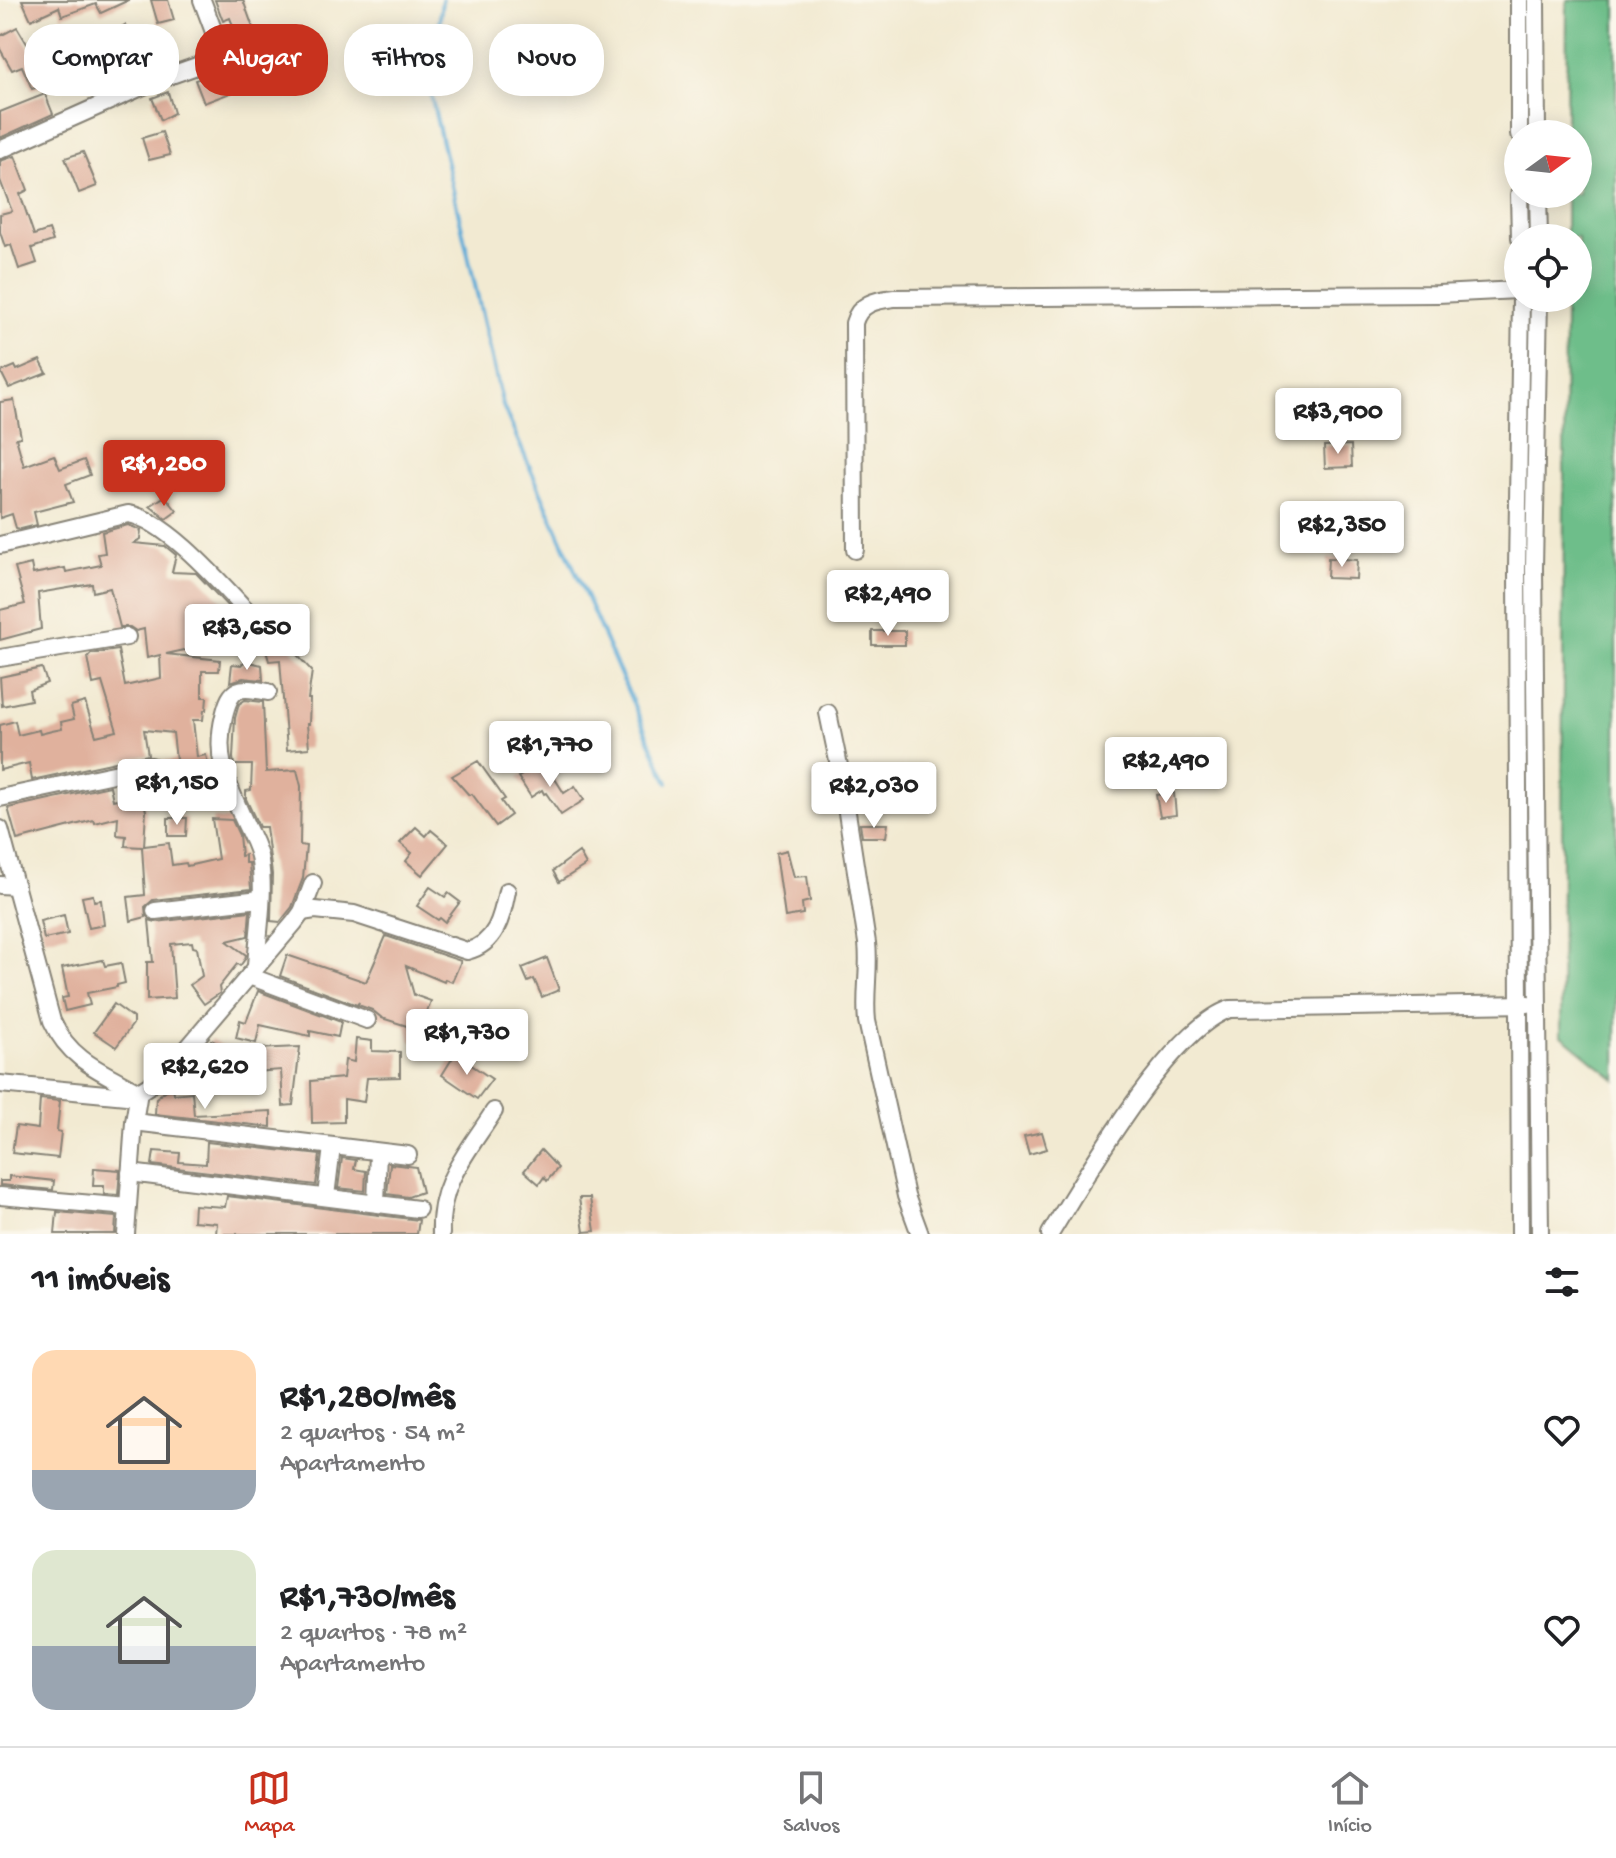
<!DOCTYPE html>
<html lang="pt">
<meta charset="utf-8">
<style>
:root{--surface:#fff;--page:#f2f2f2;--text:#202124;--muted:#757577;--line:#e0e0e0;--accent:#c8321e}
body{margin:0;font-family:"Gochi Hand",sans-serif;background:var(--page);color:var(--text);height:100vh;display:flex;flex-direction:column;font-size:30px;white-space:nowrap}
*{box-sizing:border-box;margin:0}
p{font-size:26px;color:var(--muted)}
.icon{flex:none;width:44px;height:44px;fill:none;stroke:currentColor;stroke-width:2;stroke-linecap:round;stroke-linejoin:round}
.map{position:relative;height:1234px;overflow:hidden}
.drawer{display:flex;flex-direction:column;background:var(--surface);flex:1}
.drawer>*{flex:none}
.guide{position:absolute;left:24px;top:24px;width:800px;height:72px;display:flex;gap:16px}
.needle{width:52px;rotate:75deg}
.controls{position:absolute;left:1504px;top:120px;display:grid;gap:16px}
.controls a{display:grid;place-items:center;width:88px;height:88px;border-radius:50%;background:var(--surface);box-shadow:0 4px 20px #0003;font-size:40px}
.price{position:absolute;translate:-50% -68px;padding:0 18px;border-radius:8px;background:#fff;color:#222;font-size:26px;line-height:52px;filter:drop-shadow(0 2px 4px #0008)}
.price::after{content:'';position:absolute;left:50%;top:48px;width:24px;height:18px;margin-left:-12px;background:inherit;clip-path:polygon(0 0,100% 0,50% 100%)}
.price.current{background:var(--accent);color:#fff}
ul{padding:0;list-style:none}
li{display:flex;align-items:center;gap:24px;height:200px;padding:0 32px}
li span{display:grid;place-items:center;flex:none;width:224px;height:160px;border-radius:24px;color:#555}
li>.icon{margin-inline-start:auto}
span .icon{width:96px;height:96px;fill:#fffc;stroke-width:1}
li b{font-size:34px}
h2{display:flex;justify-content:space-between;align-items:center;height:96px;padding:0 32px;font-size:34px}
.pill{padding:0 28px;border-radius:32px;background:var(--surface);box-shadow:0 4px 20px #0003;font-size:28px;line-height:72px}
.pill.current{background:var(--accent);color:#fff}
.menu{display:flex;justify-content:space-around;align-items:center;height:112px;border-top:2px solid var(--line);background:var(--surface);font-size:22px;color:var(--muted)}
.menu a{display:grid;justify-items:center;gap:4px}
.menu .current{color:var(--accent)}
.map>svg:first-child{display:block}
.forest{fill:#6ebe8a;stroke:#456d53;stroke-width:2}
.lines{fill:none;stroke-linecap:round;stroke-linejoin:round}
.stream{stroke:#5dabd7;stroke-width:4}
.building{fill:#e0b19d}
.street-casing{stroke:#878377;stroke-width:20}
.street{stroke:#fff;stroke-width:16}
</style>
<div class="map">
<svg width="1616" height="1234" viewBox="0 0 1616 1234">
<rect width="100%" height="100%" fill="#fbf7ec"/>
<filter id="ink" filterUnits="userSpaceOnUse"><feTurbulence type="fractalNoise" baseFrequency=".0125" numOctaves="2"/><feDisplacementMap in="SourceGraphic" scale="16" xChannelSelector="R" yChannelSelector="G"/><feConvolveMatrix kernelMatrix="1 2 1 2 8 2 1 2 1" color-interpolation-filters="sRGB"/></filter>
<filter id="wash" filterUnits="userSpaceOnUse"><feTurbulence type="fractalNoise" baseFrequency=".006" numOctaves="4" result="noise"/><feDisplacementMap in="SourceGraphic" scale="32" xChannelSelector="R" yChannelSelector="G"/><feGaussianBlur stdDeviation="1.8" result="paint"/><feColorMatrix in="noise" values="0 0 0 0 0 0 0 0 0 0 0 0 0 0 0 0 0 1.4 0 .05"/><feComposite in="paint" operator="in"/></filter>
<g filter="url(#wash)">
<rect width="100%" height="100%" fill="#f2ead2"/>
<!-- forest -->
<path class="forest" d="M1567,0H1616V1080L1561,1035L1565,298H1578V238H1566V194H1578V134H1566Z"/>
<g class="lines">
<!-- stream -->
<path class="stream" d="M442,0L431,95L503,406L668,783"/>
</g>
<g id="blocks">
<!-- building -->
<g class="building">
<path d="M22,0H129L101,13L96,4L62,16L59,7L31,20Z"/>
<path d="M151,0H168L174,20L158,24Z"/>
<path d="M215,0H243L257,39L241,45L230,18L223,21Z"/>
<path d="M125,25L133,40L141,37L153,70L119,85L113,68L118,67L104,37Z"/>
<path d="M17,27L32,52L41,46L47,57L57,52L59,56L70,52L76,68L48,81L50,84L32,89L22,66L12,70L0,49V36Z"/>
<path d="M232,67L241,89L204,103L195,80Z"/>
<path d="M168,92L174,113L161,120L152,98Z"/>
<path d="M45,94L53,114L0,138V112Z"/>
<path d="M162,132L170,155L149,160L142,138Z"/>
<path d="M83,152L97,186L79,193L65,158Z"/>
<path d="M15,156L28,190L20,194L34,235L49,230L53,241L32,248L37,263L19,269L11,245L5,247L0,232V214L12,211L0,180V161Z"/>
<path d="M40,360L47,373L9,388L1,372L15,366L17,370Z"/>
<path d="M14,400L21,437L16,438L24,466L54,455L60,469L84,460L90,475L66,484L73,502L34,512L37,525L21,529L16,528L12,514L0,518V402Z"/>
<path d="M1351,445L1352,467L1325,468L1324,446Z"/>
<path d="M165,496L177,511L166,519L150,506Z"/>
<path d="M128,525L141,530L140,539L134,543L165,546L176,555L172,572L196,573L234,613V624L238,623L241,638L166,654L220,660L219,671H202V697H207L206,710H204L203,720H193L197,757L206,755L210,772H213L219,792L209,795L211,802L185,809L176,777L157,779L162,769L161,762L176,760L173,733L144,730L148,755L32,780L29,763L0,770V725L15,721L18,735L39,730L40,734L52,731L62,729L61,722L74,719L71,706L85,702L96,736L117,731L102,682L93,684L88,657L91,654L118,650L125,686L161,678L160,655L147,658L144,629L136,631L130,627H120L110,588L93,592L92,584L38,593L41,629L0,640V610L25,604L15,568L31,564L33,574L65,568L66,572L101,565L98,554L105,553L102,532Z"/>
<path d="M1328,558L1357,560L1356,579L1327,578Z"/>
<path d="M275,631L312,671L308,699H310L309,724H307L309,748L287,750L280,660L269,661L263,640L271,637Z"/>
<rect x="872" y="631" width="33" height="14"/>
<path d="M245,661L262,665L263,680L243,678L230,682L232,664L241,665Z"/>
<path d="M42,668L47,683L29,690L31,700L2,706L0,677Z"/>
<path d="M245,700L263,702L266,772L297,770L301,786L300,845L306,846L303,878L292,907L280,922L271,921L272,874L266,827H259L246,799V791L251,790L252,765H234L233,758L235,718L239,704Z"/>
<path d="M478,761L505,799L501,801L511,815L496,826L472,794L469,795L452,776Z"/>
<path d="M545,763L564,793L575,786L584,800L561,815L546,793L544,794L542,790L531,797L518,777Z"/>
<path d="M110,786L113,800L142,793L146,811L144,846L169,843L172,865L186,863L187,866L218,859L212,819L232,820L239,835L241,856L245,855V863H249L251,889L153,900L145,907L146,917L131,921L128,897L145,895L142,847L125,846L126,836L117,835L118,817L95,823L94,820L17,840L8,808Z"/>
<path d="M1174,793L1176,815L1160,817L1156,795Z"/>
<path d="M168,818H187L186,836H168Z"/>
<path d="M860,824H888L886,837H862Z"/>
<path d="M416,827L426,836L431,830L448,844L422,875L406,861L412,853L400,843Z"/>
<path d="M787,850L794,877L807,876L810,901L802,903L803,914L785,917L776,853Z"/>
<path d="M579,852L586,865L559,882L553,871Z"/>
<path d="M430,887L445,897L448,893L460,902L445,922L440,918L438,920L417,906Z"/>
<path d="M93,895L94,901L101,900L104,925L89,928L82,897Z"/>
<path d="M250,911L248,936L227,941L246,955L245,959L240,966L237,964L219,987L220,993L204,1004L190,985L202,976L197,948L193,947L192,942L171,944L175,998L147,1000V962H153L149,920L156,922Z"/>
<path d="M64,915L68,934L44,939L40,921Z"/>
<path d="M386,936L461,961L452,982L445,979L444,982L406,966L414,995L431,1001L425,1017L430,1037L411,1042L407,1026L382,1018L372,1010L358,1005L359,1002L357,1005L280,976L287,955L366,982Z"/>
<path d="M547,958L559,990L542,997L534,979L528,982L522,968Z"/>
<path d="M103,960L105,966L121,963L125,983L117,985V987L87,993L90,1005L65,1011L62,998L68,997L62,968Z"/>
<path d="M258,991L341,1022L338,1037L310,1031V1036L260,1025L256,1043L236,1038L240,1020L246,1022Z"/>
<path d="M114,1004L133,1018V1024L116,1047L94,1032Z"/>
<path d="M356,1039L372,1041V1051L400,1052V1077L367,1078L364,1102L344,1099V1122L312,1123L311,1081L343,1078L345,1060L354,1062Z"/>
<path d="M211,1040L225,1047L213,1069L193,1058L204,1046L207,1048Z"/>
<path d="M300,1047L293,1105L283,1106L281,1070L255,1072V1049Z"/>
<path d="M455,1054L492,1079L477,1099L442,1075Z"/>
<path d="M173,1085L174,1094L192,1092L194,1115L271,1111V1127L155,1114L156,1098Z"/>
<path d="M40,1099L60,1101L57,1131L61,1132L58,1158L12,1153L16,1126L38,1129Z"/>
<path d="M1042,1132L1047,1149L1029,1154L1024,1136Z"/>
<path d="M207,1142L320,1155L316,1185L152,1165L154,1151L180,1153L179,1162L206,1164Z"/>
<path d="M541,1150L558,1168L547,1181L544,1177L539,1184L524,1171Z"/>
<path d="M342,1158L356,1160L354,1169L366,1171L365,1191L338,1188Z"/>
<path d="M390,1164L416,1167L422,1192L408,1197L387,1194Z"/>
<path d="M94,1168L120,1170L118,1195L104,1194V1186H93Z"/>
<path d="M9,1176L54,1181L53,1190L0,1185V1181H9Z"/>
<path d="M227,1196L419,1220L417,1234H216L217,1223L193,1221L194,1205L225,1207Z"/>
<path d="M579,1198H590L595,1231L584,1232Z"/>
<path d="M57,1212L116,1217L115,1234H55Z"/>
</g>
</g>
</g>
<g filter="url(#ink)">
<use href="#blocks" fill-opacity="0" stroke="#878377" stroke-width="2"/>
<g class="lines">
<defs>
<g id="street">
<path d="M1536,0L1537,134"/>
<path d="M1519,134V0"/>
<path d="M0,150L157,80L211,61L218,55L220,48L202,0"/>
<path d="M1519,194L1520,238"/>
<path d="M1538,194L1539,238"/>
<path d="M1539,298L1534,568L1540,1234"/>
<path d="M0,545L128,514C169,519 234,599 264,629"/>
<path d="M855,550L854,323C859,304 875,300 894,298L1438,294L1518,290"/>
<path d="M0,658L127,637"/>
<path d="M828,713L842,780L867,943C870,969 864,995 867,1021L906,1196L920,1234"/>
<path d="M0,798L151,766"/>
<path d="M0,829L52,1021C70,1061 103,1072 139,1092"/>
<path d="M0,885L16,886"/>
<path d="M155,911L260,899"/>
<path d="M302,912L315,910L354,914L467,951C496,944 502,917 507,891"/>
<path d="M256,966C258,933 265,895 260,862C259,850 252,838 247,827C229,787 213,760 224,716C231,686 239,686 268,692"/>
<path d="M249,976L367,1020"/>
<path d="M0,1084L137,1097"/>
<path d="M134,1122L408,1155"/>
<path d="M130,1173L418,1209"/>
<path d="M0,1196L128,1207"/>
<path d="M326,1196L332,1147"/>
<path d="M376,1203L378,1153"/>
<path d="M126,1234L134,1122L139,1092L164,1076L294,923L302,912L313,883"/>
<path d="M441,1234C438,1183 468,1152 494,1111"/>
<path d="M1050,1234C1085,1177 1170,1029 1230,1009L1528,1004"/>
<path d="M1520,1234L1517,569L1521,298"/>
</g>
</defs>
<!-- street casing -->
<use href="#street" class="street-casing"/>
<!-- street -->
<use href="#street" class="street"/>
</g>
</g>
</svg>
<div class="controls">
<a><svg class="needle" viewBox="-14 -14 28 28"><path d="M0-13l5 13h-10z" fill="#e53935"/><path d="M0 13l5-13h-10z" fill="#757577"/></svg></a>
<a><svg class="icon" aria-label="locate" viewBox="0 0 24 24"><circle cx="12" cy="12" r="6"/><path d="M12 2v4M12 18v4M2 12h4M18 12h4"/></svg></a>
</div>
<b class="price" style="left:1338px;top:456px">R$3,900</b>
<b class="price current" style="left:164px;top:508px">R$1,280</b>
<b class="price" style="left:1342px;top:569px">R$2,350</b>
<b class="price" style="left:888px;top:638px">R$2,490</b>
<b class="price" style="left:247px;top:672px">R$3,650</b>
<b class="price" style="left:550px;top:789px">R$1,770</b>
<b class="price" style="left:1166px;top:805px">R$2,490</b>
<b class="price" style="left:177px;top:827px">R$1,150</b>
<b class="price" style="left:874px;top:830px">R$2,030</b>
<b class="price" style="left:467px;top:1077px">R$1,730</b>
<b class="price" style="left:205px;top:1111px">R$2,620</b>
<div class="guide">
<a class="pill">Comprar</a>
<a class="pill current">Alugar</a>
<a class="pill">Filtros</a>
<a class="pill">Novo</a>
</div>
</div>
<section class="drawer">
<h2>11 imóveis<svg class="icon" aria-label="filters" viewBox="0 0 24 24"><path d="M4 7h16M4 17h16"/><circle cx="9" cy="7" r="2"/><circle cx="15" cy="17" r="2"/></svg></h2>
<ul>
<li><span style="background:linear-gradient(#ffd9b3 75%,#9aa5b1 0)"><svg class="icon" aria-label="home" viewBox="0 0 24 24"><path d="M3 11l9-7 9 7M6 9v11h12V9"/></svg></span><div><b>R$1,280/mês</b><p>2 quartos · 54 m²</p><p>Apartamento</p></div><svg class="icon" aria-label="heart" viewBox="0 0 24 24"><path d="M12 20l-8-8c-3-5 5-10 8-4 3-6 11-1 8 4z"/></svg></li>
<li><span style="background:linear-gradient(#dfe7d0 60%,#9aa5b1 0)"><svg class="icon" aria-label="home" viewBox="0 0 24 24"><path d="M3 11l9-7 9 7M6 9v11h12V9"/></svg></span><div><b>R$1,730/mês</b><p>2 quartos · 78 m²</p><p>Apartamento</p></div><svg class="icon" aria-label="heart" viewBox="0 0 24 24"><path d="M12 20l-8-8c-3-5 5-10 8-4 3-6 11-1 8 4z"/></svg></li>
</ul>
</section>
<nav class="menu">
<a class="current"><svg class="icon" aria-label="map" viewBox="0 0 24 24"><path d="M3 6l6-2 6 2 6-2v14l-6 2-6-2-6 2zM9 4v14M15 6v14"/></svg>Mapa</a>
<a><svg class="icon" aria-label="saved" viewBox="0 0 24 24"><path d="M7 4h10v16l-5-4-5 4z"/></svg>Salvos</a>
<a><svg class="icon" aria-label="home" viewBox="0 0 24 24"><path d="M3 11l9-7 9 7M6 9v11h12V9"/></svg>Início</a>
</nav>
